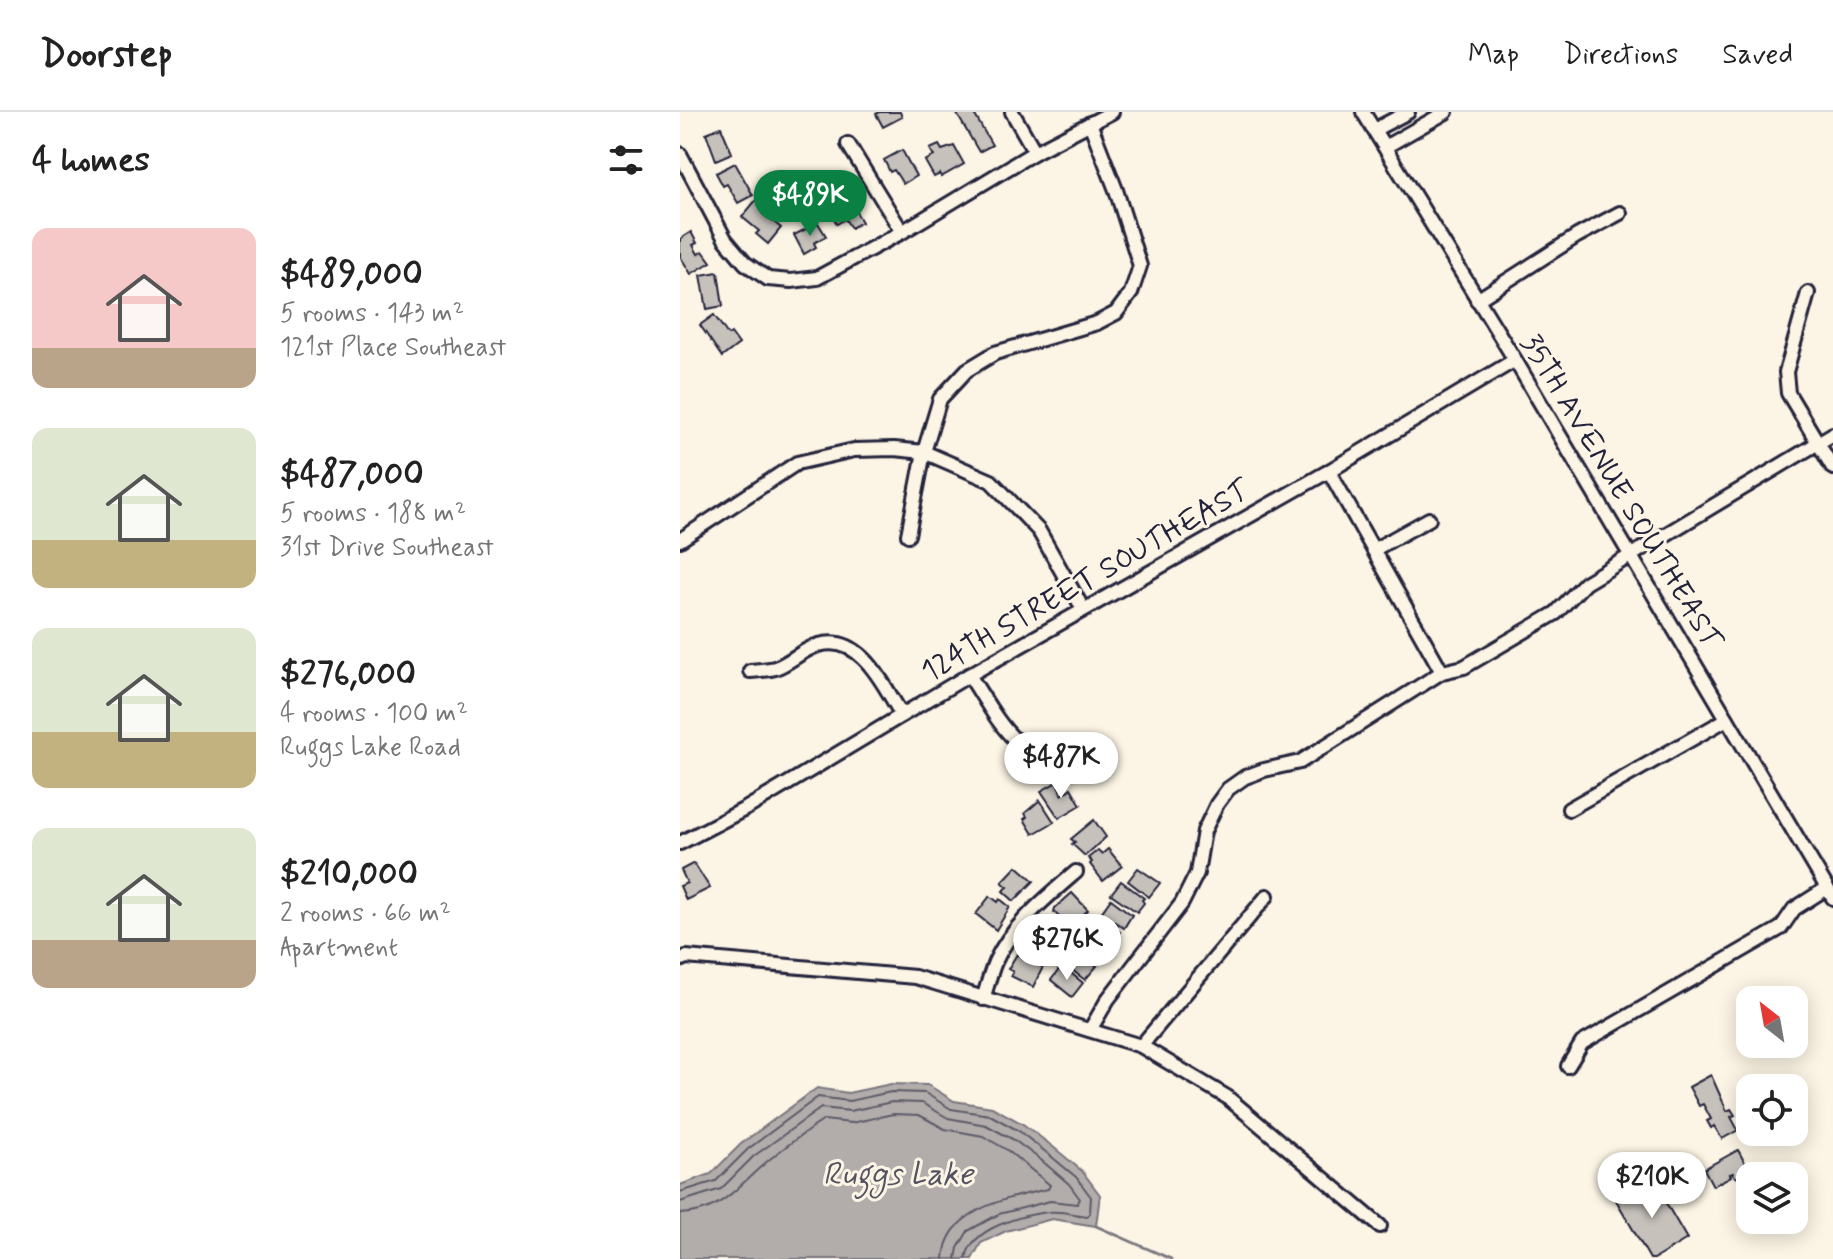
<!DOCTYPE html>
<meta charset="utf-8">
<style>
:root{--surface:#fff;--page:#f2f2f2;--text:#222;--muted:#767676;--line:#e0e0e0;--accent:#0b8043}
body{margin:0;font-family:Mynerve,sans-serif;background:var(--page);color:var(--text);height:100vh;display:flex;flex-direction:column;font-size:30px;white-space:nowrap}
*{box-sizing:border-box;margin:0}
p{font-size:26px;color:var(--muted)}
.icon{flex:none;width:44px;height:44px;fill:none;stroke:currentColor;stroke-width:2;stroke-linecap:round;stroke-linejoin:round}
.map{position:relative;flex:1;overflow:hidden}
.details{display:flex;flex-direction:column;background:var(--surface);width:680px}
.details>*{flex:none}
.needle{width:52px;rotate:329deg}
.buttons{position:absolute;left:1056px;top:874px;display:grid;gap:16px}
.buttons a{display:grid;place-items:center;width:72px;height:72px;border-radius:16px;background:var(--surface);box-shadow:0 4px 20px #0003;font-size:40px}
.price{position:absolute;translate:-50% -68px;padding:0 18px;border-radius:28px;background:#fff;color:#222;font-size:26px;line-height:52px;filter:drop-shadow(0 2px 4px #0008)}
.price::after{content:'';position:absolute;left:50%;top:48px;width:24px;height:18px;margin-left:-12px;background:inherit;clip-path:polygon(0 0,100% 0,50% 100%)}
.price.on{background:var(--accent);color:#fff}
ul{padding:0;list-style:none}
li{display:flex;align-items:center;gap:24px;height:200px;padding:0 32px}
li span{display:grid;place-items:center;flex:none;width:224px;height:160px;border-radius:16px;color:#555}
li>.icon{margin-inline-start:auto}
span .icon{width:96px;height:96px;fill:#fffc;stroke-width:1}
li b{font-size:34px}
h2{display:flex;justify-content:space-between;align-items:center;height:96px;padding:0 32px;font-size:34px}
header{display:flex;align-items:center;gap:48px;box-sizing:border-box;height:112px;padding:0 40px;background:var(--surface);border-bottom:2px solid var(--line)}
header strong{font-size:38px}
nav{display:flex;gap:44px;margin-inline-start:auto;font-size:28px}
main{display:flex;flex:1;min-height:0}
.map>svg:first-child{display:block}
.water{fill:#b2adab;stroke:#78757e;stroke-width:2}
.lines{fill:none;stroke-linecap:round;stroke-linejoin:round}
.shore{stroke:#5c5a68;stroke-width:2}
.stream{stroke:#78757e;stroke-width:3}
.building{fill:#c6c1bb;stroke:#22223b;stroke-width:2}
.minor-casing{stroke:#22223b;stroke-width:18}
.minor{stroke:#fcf5e5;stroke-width:12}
.labels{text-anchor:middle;stroke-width:6;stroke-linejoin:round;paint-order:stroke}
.street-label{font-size:30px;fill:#22223b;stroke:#fcf5e5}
.water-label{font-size:32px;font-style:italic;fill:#545362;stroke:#fcf5e5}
</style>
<header>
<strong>Doorstep</strong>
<nav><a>Map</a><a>Directions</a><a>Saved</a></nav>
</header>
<main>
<section class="details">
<h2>4 homes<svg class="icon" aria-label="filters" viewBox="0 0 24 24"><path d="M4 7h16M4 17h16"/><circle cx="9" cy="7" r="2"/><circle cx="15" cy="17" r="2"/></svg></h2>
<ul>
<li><span style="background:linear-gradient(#f6c9c9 75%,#b9a48a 0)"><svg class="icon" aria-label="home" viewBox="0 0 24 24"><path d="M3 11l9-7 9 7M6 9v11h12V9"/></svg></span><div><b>$489,000</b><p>5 rooms · 143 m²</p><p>121st Place Southeast</p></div></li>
<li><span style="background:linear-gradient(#dfe7d0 70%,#c2b280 0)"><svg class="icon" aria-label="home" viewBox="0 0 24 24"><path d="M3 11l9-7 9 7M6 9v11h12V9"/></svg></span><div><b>$487,000</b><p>5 rooms · 188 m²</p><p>31st Drive Southeast</p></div></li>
<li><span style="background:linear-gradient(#dfe7d0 65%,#c2b280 0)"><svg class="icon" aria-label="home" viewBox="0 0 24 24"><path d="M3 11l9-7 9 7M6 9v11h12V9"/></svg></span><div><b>$276,000</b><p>4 rooms · 100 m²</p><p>Ruggs Lake Road</p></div></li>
<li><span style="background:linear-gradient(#dfe7d0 70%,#b9a48a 0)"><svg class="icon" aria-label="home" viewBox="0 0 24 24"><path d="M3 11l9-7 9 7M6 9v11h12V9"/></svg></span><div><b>$210,000</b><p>2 rooms · 66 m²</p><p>Apartment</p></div></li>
</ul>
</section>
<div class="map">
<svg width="1153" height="1147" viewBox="0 0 1153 1147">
<rect width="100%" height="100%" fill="#fcf5e5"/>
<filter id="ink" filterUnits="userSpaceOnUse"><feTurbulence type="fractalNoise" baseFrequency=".0125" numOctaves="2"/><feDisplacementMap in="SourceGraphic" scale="16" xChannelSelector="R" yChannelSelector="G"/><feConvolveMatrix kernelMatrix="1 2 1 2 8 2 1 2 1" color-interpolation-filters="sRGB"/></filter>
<g filter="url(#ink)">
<!-- water -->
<path class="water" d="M211,972L248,973L274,989L312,995L343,1012L372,1034L402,1059L420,1083L416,1114L372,1107L326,1119L301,1131L292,1147H0V1073L31,1062L62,1031L137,976L168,981Z"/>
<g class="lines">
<!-- shore -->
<g class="shore">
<path d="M0,1080L36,1069L68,1037L138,985L169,989L211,980L245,981L271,997L310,1003L339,1019L367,1041L396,1065L411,1085L410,1101L407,1104C395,1103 381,1098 369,1100C342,1103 290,1116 286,1147"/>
<path d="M0,1090L41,1077L74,1044L141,996L170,999L212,990L242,991L268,1006L306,1013L334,1028L361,1048L389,1072L400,1087L397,1092L370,1089L319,1102L288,1119L278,1136L276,1147"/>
<path d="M0,1102C40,1101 56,1076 83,1053C102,1036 123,1022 144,1008L171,1011L213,1002L239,1003L265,1017L303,1024L327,1038L370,1073L368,1077C329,1086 266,1096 264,1147"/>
</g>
<!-- stream -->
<path class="stream" d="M416,1114L491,1147"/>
</g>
<!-- building -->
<g class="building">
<path d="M199,0H220L222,5L203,15L196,2Z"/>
<path d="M280,0H293L312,33L299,40L277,2Z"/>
<path d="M41,15L52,41L36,48L26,21Z"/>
<path d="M259,33L262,38L274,34L284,52L261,65L260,62L254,65L245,49L254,44L250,37Z"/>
<path d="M222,38L236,64L223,72L216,61L214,58L210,60L204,48Z"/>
<path d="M55,51L73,83L58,91L47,72L43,74L36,61Z"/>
<path d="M158,80L163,89L168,86L182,110L171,116L165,107L157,112L144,88Z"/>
<path d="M81,82L96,95L88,105L101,116L88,132L76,122L79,119L62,105Z"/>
<path d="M138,111L146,124L134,131L136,135L124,142L114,123Z"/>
<path d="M11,120L17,131L13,133L18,142L23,139L31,150L11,162L0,144V127Z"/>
<path d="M38,160L43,194L27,197L21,163Z"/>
<path d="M34,203L48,223L51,221L59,232L42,245L20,213Z"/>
<path d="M377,670L382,683L391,676L401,693L379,706L361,679Z"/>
<path d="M360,688L374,710L353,722L344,707L347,705L345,701Z"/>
<path d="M414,708L426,725L405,744L392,732L395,730L391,727Z"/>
<path d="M428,737L442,754L423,769L410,752L412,750L408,746L418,738L422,742Z"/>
<path d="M14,751L30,776L6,788L0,774L7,771L1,758Z"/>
<path d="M337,754L354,769L334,789L323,779L328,775L322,770Z"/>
<path d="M458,756L480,771L469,785L448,769Z"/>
<path d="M441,769L464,786L462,788L464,791L457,800L431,782Z"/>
<path d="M392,781L408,798L392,813L385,806L382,808L374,800L375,796Z"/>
<path d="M310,784L318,790L320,787L330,795L316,818L296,802Z"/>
<path d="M431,787L452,803L444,816L421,801Z"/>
<path d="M420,805L440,820L431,835L409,818Z"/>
<path d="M365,807L384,821L370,838L364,833L362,837L351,828L357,815Z"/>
<path d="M405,820L426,836L419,851L395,834Z"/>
<path d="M395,838L417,854L405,868L384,852Z"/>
<path d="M337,842L363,855L353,875L331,864L333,860L328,857Z"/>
<path d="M382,854L403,871L392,885L371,868Z"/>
<path d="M1031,963L1047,999L1051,997L1055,1003L1051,1005L1058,1018L1042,1027L1034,1014L1031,1016L1027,1009L1031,1007L1023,992L1019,994L1009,975Z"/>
<path d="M1058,1038L1065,1051L1077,1054L1074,1064H1070V1069L1055,1065L1053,1061L1050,1062L1051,1064L1033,1074L1024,1057Z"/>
<path d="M972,1067L1007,1127L974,1147H970L936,1088Z"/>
</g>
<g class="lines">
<defs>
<g id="minor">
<path d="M332,0L355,40"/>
<path d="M683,0L835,248L1153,786"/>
<path d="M694,18L728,0"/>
<path d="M168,32L222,120"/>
<path d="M705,35L766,0"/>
<path d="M0,42L45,127L65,151L88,167L111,169L137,166L222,120L355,40L432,0"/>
<path d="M1128,181L1106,260L1108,281L1153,356"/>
<path d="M797,188L897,124L940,101"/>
<path d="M649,359L762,560"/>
<path d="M228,423L244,340L311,369L359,419L403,497"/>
<path d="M0,428L117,351L174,338L214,337L244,340L260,287L287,258L315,241L417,211L436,201L451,181L460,154L436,78L410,11"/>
<path d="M695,437L749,407"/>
<path d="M70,559C78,558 88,558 95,556C110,551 123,537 139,533C182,521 204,575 222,603"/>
<path d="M289,563C314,600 336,653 388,646C398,645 409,640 418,637"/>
<path d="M889,697L1047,607"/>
<path d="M0,731L67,696L289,563L649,359L835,248"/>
<path d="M0,848L6,845L235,865L461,934L547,985L700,1114"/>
<path d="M303,887C307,875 310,862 315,850C331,814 367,785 396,760"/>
<path d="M410,918L428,887L502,791L517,761L524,719L537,692L548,677L565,665L584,658L620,650L762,560L784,555L876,501L905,471L1153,322"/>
<path d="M461,934L587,784"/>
<path d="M888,954L902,931L1101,816L1114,797L1147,776"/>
</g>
</defs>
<!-- minor casing -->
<use href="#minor" class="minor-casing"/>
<!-- minor -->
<use href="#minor" class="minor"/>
</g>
</g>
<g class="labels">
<!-- street labels -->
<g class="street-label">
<text transform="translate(942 379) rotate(59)" y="10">35TH AVENUE SOUTHEAST</text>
<text transform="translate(405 468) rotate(-30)" y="10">124TH STREET SOUTHEAST</text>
</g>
<!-- water labels -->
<g class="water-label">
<text x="218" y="1072">Ruggs Lake</text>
</g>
</g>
</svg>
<div class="buttons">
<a><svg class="needle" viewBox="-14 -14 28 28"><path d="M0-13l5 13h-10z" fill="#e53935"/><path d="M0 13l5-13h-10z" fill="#767676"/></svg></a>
<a><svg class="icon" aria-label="locate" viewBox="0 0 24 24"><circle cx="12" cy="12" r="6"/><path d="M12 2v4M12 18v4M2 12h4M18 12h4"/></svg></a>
<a><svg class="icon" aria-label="layers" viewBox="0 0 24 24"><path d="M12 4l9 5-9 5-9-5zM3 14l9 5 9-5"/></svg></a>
</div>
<b class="price on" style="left:130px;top:126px">$489K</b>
<b class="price" style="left:381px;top:688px">$487K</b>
<b class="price" style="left:387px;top:870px">$276K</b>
<b class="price" style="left:972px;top:1108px">$210K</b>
</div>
</main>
